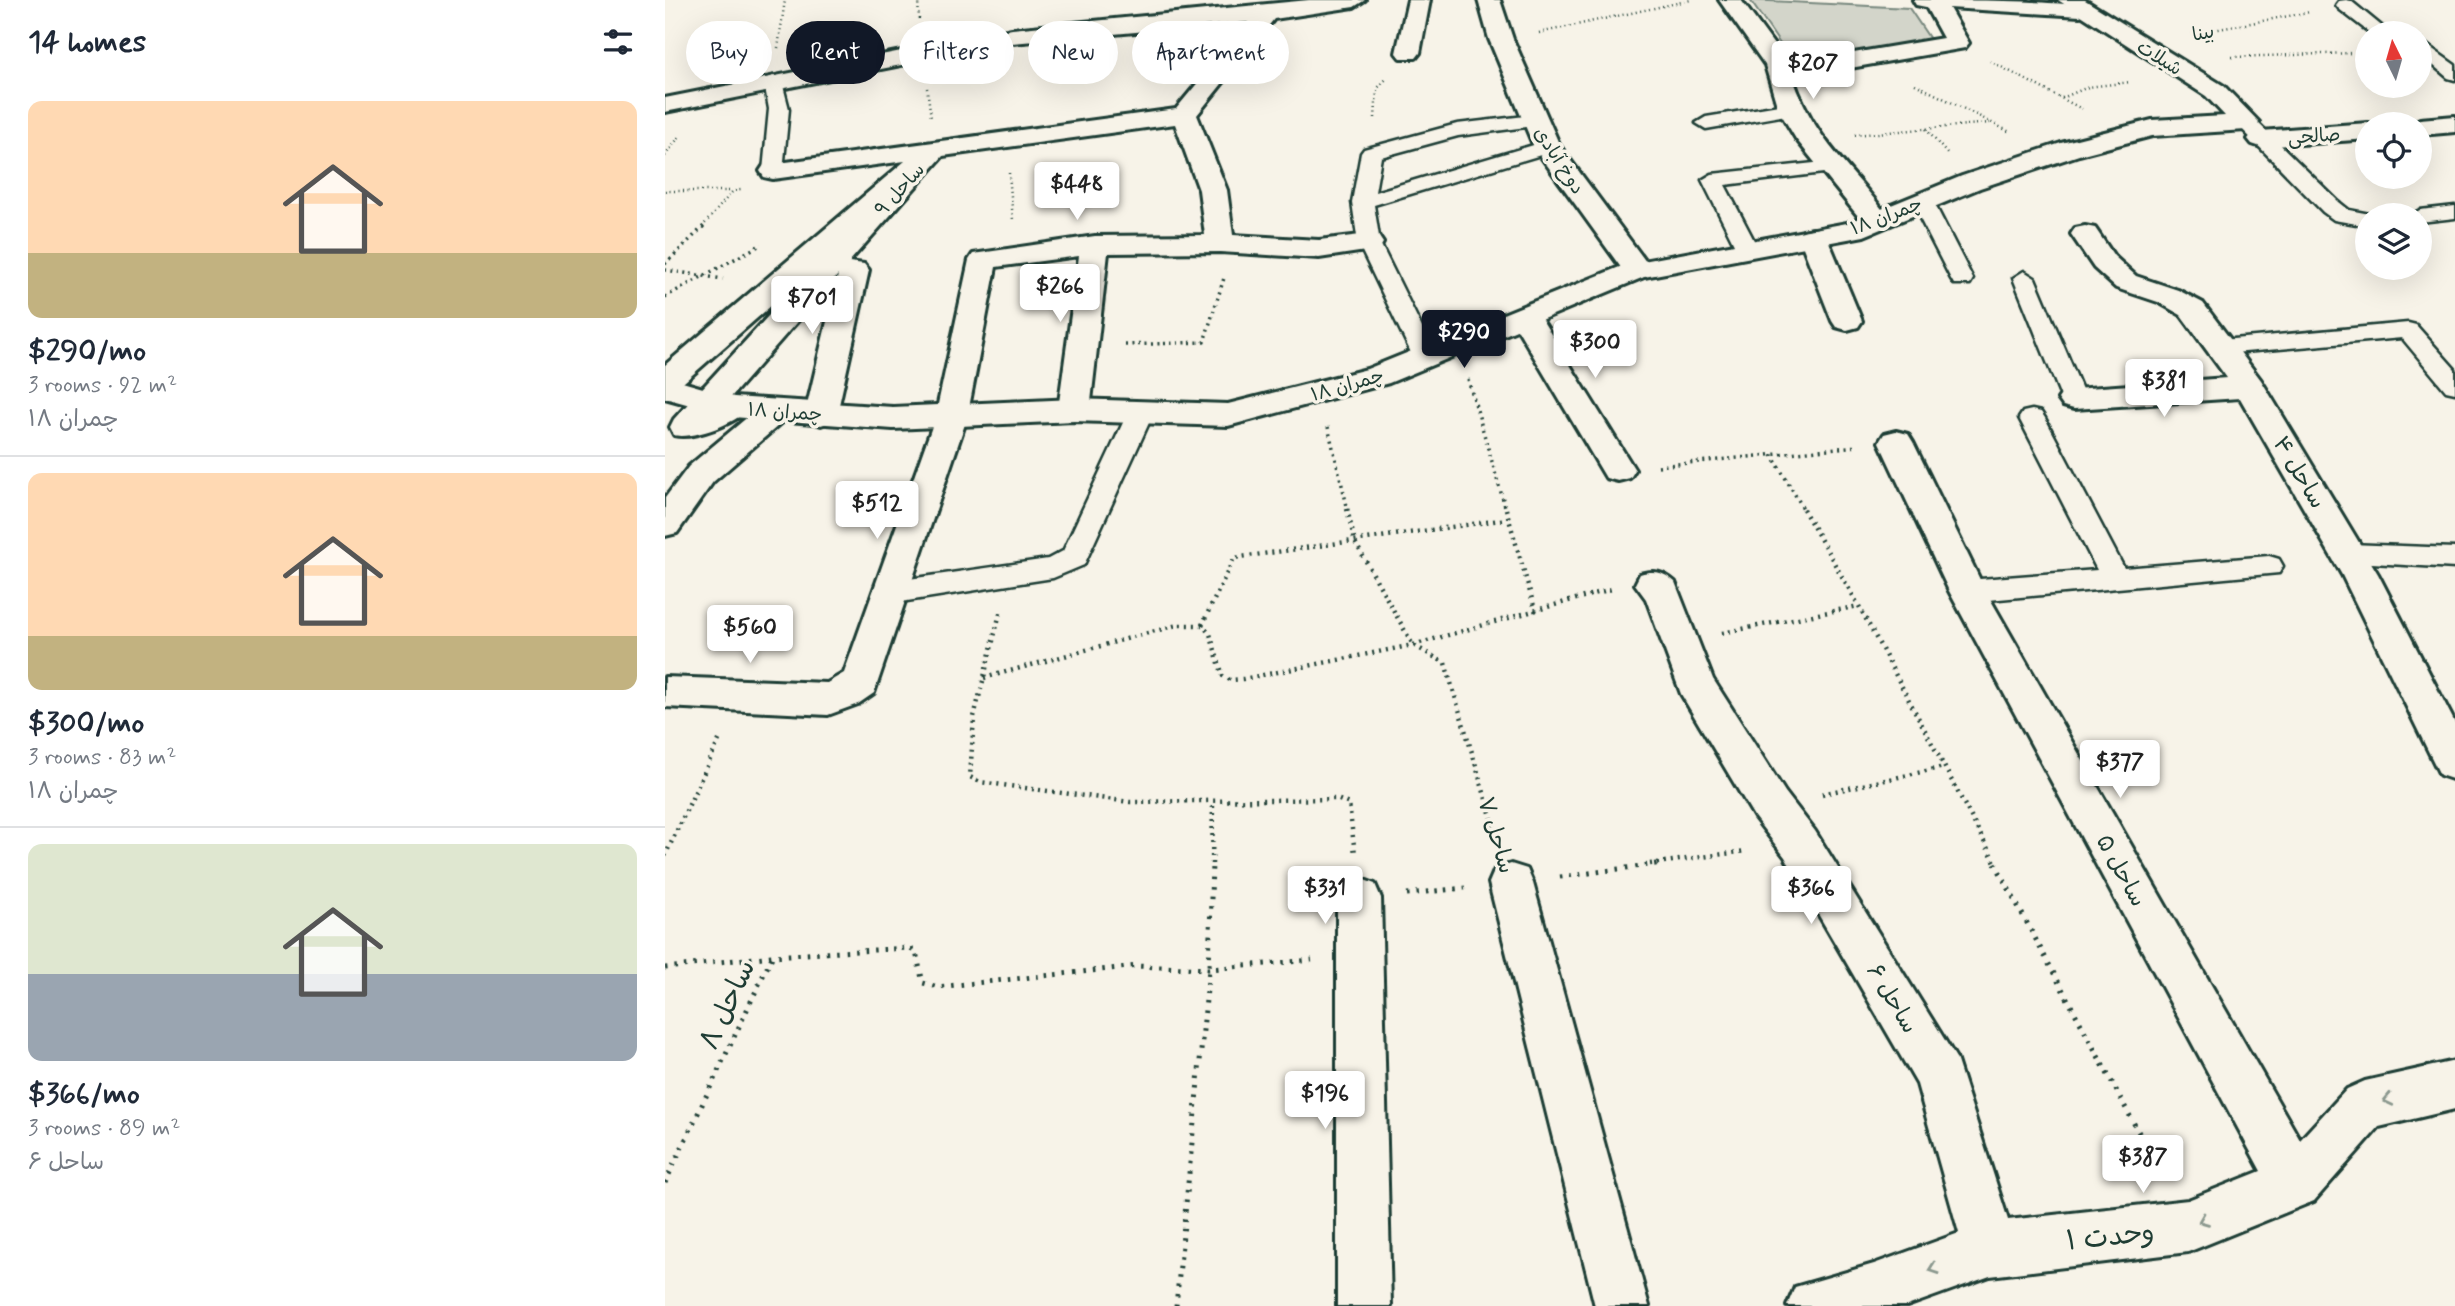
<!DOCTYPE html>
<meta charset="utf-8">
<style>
:root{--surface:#fff;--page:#f2f2f3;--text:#1f2937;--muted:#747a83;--line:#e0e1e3;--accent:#111827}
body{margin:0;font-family:Mynerve,"Playpen Sans Arabic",sans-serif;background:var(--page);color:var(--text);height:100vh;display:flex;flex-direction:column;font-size:26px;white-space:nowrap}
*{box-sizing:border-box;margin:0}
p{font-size:23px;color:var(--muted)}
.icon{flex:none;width:38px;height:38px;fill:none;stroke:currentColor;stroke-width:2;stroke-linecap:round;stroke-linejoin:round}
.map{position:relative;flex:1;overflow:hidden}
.details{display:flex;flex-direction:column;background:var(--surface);width:665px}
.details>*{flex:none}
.hud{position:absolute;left:21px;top:21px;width:665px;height:63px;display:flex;gap:14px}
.needle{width:46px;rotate:355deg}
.buttons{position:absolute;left:1690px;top:21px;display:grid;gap:14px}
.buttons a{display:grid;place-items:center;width:77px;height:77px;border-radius:50%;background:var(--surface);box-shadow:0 7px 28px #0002;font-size:35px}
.price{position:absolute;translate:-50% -60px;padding:0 16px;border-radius:7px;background:#fff;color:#222;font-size:23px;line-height:46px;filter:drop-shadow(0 2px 4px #0008)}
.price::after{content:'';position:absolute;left:50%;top:42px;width:21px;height:16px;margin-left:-10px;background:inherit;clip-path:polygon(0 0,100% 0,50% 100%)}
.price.current{background:var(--accent);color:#fff}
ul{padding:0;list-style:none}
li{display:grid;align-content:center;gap:14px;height:371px;padding:0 28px}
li+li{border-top:2px solid var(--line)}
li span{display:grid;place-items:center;height:217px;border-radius:14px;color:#555}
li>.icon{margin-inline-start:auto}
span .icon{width:126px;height:126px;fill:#fffc;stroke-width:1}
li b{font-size:30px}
h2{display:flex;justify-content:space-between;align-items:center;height:84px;padding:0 28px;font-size:30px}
.pill{padding:0 24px;border-radius:32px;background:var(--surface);box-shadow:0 7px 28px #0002;font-size:24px;line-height:63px}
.pill.current{background:var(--accent);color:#fff}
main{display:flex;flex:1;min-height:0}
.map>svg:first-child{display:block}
.green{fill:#d3d5ca;stroke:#79897f;stroke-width:2}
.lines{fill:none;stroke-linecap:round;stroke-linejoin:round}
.lane-casing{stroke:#1f3d34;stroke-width:5}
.street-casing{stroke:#1f3d34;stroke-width:6}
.secondary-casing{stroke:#1f3d34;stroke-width:6}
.path-far3{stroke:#1f3d34;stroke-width:2.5;stroke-dasharray:1 3.5;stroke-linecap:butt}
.path-far2{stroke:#1f3d34;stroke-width:3.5;stroke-dasharray:2 4.5;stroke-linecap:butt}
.path-far1{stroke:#1f3d34;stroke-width:4.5;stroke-dasharray:2 5;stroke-linecap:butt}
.path{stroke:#1f3d34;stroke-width:5;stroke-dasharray:2.5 7;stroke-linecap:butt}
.lane{fill:#f7f3e8;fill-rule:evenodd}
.street{fill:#f7f3e8;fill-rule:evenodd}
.secondary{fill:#f7f3e8;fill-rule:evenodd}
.oneway{stroke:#8b988e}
.labels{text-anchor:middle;stroke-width:7;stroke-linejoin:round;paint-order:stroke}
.far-street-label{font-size:19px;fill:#1f3d34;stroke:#f7f3e8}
.street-label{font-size:23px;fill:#1f3d34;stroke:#f7f3e8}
.near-street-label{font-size:28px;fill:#1f3d34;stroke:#f7f3e8}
</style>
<main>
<section class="details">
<h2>14 homes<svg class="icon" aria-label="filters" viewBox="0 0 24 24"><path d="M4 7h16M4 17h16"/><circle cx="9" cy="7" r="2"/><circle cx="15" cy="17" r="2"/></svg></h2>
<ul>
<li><span style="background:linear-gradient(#ffd9b3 70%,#c2b280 0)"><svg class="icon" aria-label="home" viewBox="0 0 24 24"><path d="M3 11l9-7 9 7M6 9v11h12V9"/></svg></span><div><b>$290/mo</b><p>3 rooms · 92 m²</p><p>چمران ۱۸</p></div></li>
<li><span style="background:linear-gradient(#ffd9b3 75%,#c2b280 0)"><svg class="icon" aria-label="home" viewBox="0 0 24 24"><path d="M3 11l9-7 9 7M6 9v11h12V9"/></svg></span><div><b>$300/mo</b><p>3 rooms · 83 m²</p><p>چمران ۱۸</p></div></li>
<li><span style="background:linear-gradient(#dfe7d0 60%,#9aa5b1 0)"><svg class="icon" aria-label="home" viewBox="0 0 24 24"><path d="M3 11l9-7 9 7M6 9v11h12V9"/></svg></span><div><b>$366/mo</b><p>3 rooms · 89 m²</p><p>ساحل ۶</p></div></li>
</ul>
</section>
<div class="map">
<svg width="1790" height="1306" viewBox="0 0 1790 1306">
<rect width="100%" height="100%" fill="#f7f3e8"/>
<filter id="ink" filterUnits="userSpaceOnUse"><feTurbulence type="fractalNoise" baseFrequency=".0143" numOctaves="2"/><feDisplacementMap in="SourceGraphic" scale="14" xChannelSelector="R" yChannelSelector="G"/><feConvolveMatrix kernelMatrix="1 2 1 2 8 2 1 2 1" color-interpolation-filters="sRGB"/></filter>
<g filter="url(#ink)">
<!-- green -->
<path class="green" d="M1085,0L1244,8L1269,45L1165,60L1162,51L1122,54Z"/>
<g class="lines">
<defs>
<g id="lane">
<path d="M1681,0L1686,1L1725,33H1705L1674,9L1671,5L1674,1Z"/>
<path d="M1755,40L1790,65V80L1783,78L1755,54Z"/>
<path d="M108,76L117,82L124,109L118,171L108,177L98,171L104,109L99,82Z"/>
<path d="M1126,103L1133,105L1136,109L1133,113L1041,129L1031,123L1041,117Z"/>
<path d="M869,115L879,121L876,125L793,136L716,157L710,192L882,141L892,147L889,151L709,205L715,243L772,358L769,363H751L693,243L687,202L696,153L699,149L792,124Z"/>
<path d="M1581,116L1588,118L1674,202L1684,210L1710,215H1703V226L1669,220L1658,212L1574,126L1571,122L1574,118Z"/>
<path d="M1168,161L1178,167L1175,171L1060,185L1093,248L1082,255L1071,248L1037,180L1047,174Z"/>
<path d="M1257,195L1268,201L1308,279L1305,284H1289L1286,279L1246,201Z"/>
<path d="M1790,206V218L1755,222V215H1745L1755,210Z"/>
<path d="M1359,271L1370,278L1421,399L1418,405H1400L1397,399L1348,278Z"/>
<path d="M1743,323L1751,325L1790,369V393L1781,391L1737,338L1557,354L1549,352L1545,347L1549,342L1557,340Z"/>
<path d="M475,406L484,408L488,414L419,565L388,578L223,604L213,600L209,593L213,586L223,582L383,559L398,551L462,414L466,408Z"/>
<path d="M1367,410L1376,412L1380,418L1459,568L1604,556L1614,559L1618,566L1614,573L1302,602L1292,598L1288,591L1292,584L1302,580L1432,570L1354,418L1358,412Z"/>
<path d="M1684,544L1790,548V568L1674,561L1670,554L1674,547Z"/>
</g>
<g id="street">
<path d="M644,0H700L689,7L609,19L532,115L562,190L568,235L654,240L704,234L714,237L718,243L714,249L654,258L555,252L443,253L425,410L420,417L409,421L398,417L393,410L414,256L331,267L302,418L209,693L193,704L163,715L0,707V677L162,683L179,673L270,418L304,260L308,254L430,236L540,235L534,190L510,124L278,156L184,262L199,264L204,270L172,414L168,421L156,425L144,421L140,414L173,275L66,397L79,400L84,407C74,423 27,440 9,435L5,427L9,419L138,278L11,389L0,392V365L240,161L108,179L99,177L95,171L99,165L511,109L583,22L347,43L0,112V98L347,29Z"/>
<path d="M743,0H765L755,53L751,58H735L731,53Z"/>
<path d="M813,0H835L848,39L895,146L987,270L982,276L972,279L962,276L869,147L824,39Z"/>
<path d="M1054,0H1076L1123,64L1278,38L1261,7L1251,5L1248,0C1273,0 1417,0 1426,9L1415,16L1284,8L1304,43L1300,48L1128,78C1150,143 1188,167 1225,220L1221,226H1201L1131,139L1113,109L1100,65Z"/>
<path d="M1790,116V132L1755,135V124H1744L1755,119Z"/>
<path d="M1703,123L1707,124H1703V139L1596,147L1587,144L1583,139L1587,134L1596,131Z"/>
<path d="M1420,226L1430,228L1449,256L1471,276L1513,290L1538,303L1596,380L1713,574L1790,723V780L1775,775L1677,575L1575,398L1409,409L1398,406L1393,399L1398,392L1409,389L1562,378L1516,315L1493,302L1451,288L1429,268L1406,234L1410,228Z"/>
<path d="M1148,229L1158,231L1162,237L1197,321L1193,327L1182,330L1171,327L1167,321L1134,237L1138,231Z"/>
<path d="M861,309L872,312L876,318L965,462L970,470L965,478L953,481L941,478L846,318L850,312Z"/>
<path d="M109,401L121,405L125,412L121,419L48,482L12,533L0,536V498L24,466L97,405Z"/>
<path d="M1231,431L1243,434L1248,442L1320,590L1635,1140L1682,1089L1700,1081L1790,1061V1109L1714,1127L1649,1201L1523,1252L1325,1276L1242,1306H1122L1130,1287L1209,1264L1294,1233L1252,1084L1120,857L1090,818L1016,694L981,599L970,584L975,574C990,570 998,572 1010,582L1048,679L1120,792L1150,831L1291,1058L1343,1220L1523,1200L1596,1171L1284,591L1214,442L1219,434Z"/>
<path d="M846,864L862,869L868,883L984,1306H930L824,883L830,869Z"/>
<path d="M694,878L710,884L716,898L726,1306H672V898L678,884Z"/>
</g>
<path id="secondary" d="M1393,0H1420L1559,86L1594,122L1590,127L1581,130L1487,136L1414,155L1315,188L1199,236L979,277L724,383L563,426L409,421L228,429L68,417L0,398V377L69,397L228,407L409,399L563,404L702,369L962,264L1182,223L1297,176L1396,143L1487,120L1560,116L1541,96Z"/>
</defs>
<!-- lane casing -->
<use href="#lane" class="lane-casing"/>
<!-- street casing -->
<use href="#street" class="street-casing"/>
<!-- secondary casing -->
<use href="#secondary" class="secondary-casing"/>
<!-- path-far3 -->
<g class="path-far3">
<path d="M253,0L254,20"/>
<path d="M874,33L1026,0"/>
<path d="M1527,34L1645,12"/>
<path d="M113,48L120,0"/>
<path d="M1567,57L1688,53"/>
<path d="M1325,61L1417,109"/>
<path d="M1250,84L1345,132"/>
<path d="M262,88L266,117"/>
<path d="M1397,98L1423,87L1466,82"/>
<path d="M710,118L712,89L722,78"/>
<path d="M1261,129L1283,155"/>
<path d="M1190,135L1325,123"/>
<path d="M0,156L14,137"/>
<path d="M344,173L348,220"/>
<path d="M0,191H67"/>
<path d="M37,227L68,191L76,190"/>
</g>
<!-- path-far2 -->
<g class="path-far2">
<path d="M0,264L39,226"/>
<path d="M0,270L58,279"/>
<path d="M0,297L97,244"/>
<path d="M460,345L539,342L559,278"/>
<path d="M803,379L841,510"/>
<path d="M663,427L683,510"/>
<path d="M1107,455L1139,510"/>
<path d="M993,466L1193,446"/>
</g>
<!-- path-far1 -->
<g class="path-far1">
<path d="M682,509L690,542L748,645L780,663L833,839"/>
<path d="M841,509L871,613"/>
<path d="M1138,509L1194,606L1331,864"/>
<path d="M335,613L309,717L305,777L315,782L465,802L672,799L684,804L690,854"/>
<path d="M537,625L569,558L842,519"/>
<path d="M1057,633L1194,606"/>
<path d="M319,678L512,625H537L545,634L558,676L565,680L578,679L748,645L950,588"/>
<path d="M1157,794L1279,767"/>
<path d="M0,856L56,736"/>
<path d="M547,864L548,803"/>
<path d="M985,864L1081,851"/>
</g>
<!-- path -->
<g class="path">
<path d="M1330,863L1497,1176"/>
<path d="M895,877L998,863"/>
<path d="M742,894L800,888"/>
<path d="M0,968L107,956L244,948L251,952L258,983L273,987L472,966L544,969L647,960"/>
<path d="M0,1183L107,957"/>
<path d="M511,1306L544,969L547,863"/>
</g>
<!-- lane -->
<use href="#lane" class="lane"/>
<!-- street -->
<use href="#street" class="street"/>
<!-- secondary -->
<use href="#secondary" class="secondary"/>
</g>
<!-- one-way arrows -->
<defs><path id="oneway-chevron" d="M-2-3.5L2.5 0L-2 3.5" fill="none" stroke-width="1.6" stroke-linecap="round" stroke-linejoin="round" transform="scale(1.75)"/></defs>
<g class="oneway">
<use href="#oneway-chevron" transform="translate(1723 1100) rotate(167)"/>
<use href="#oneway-chevron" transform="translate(1538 1220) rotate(158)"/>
<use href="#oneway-chevron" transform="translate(1268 1269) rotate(160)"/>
</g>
</g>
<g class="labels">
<!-- far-street labels -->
<g class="far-street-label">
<text transform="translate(1538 32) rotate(-11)" y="7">بینا</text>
<text transform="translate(1495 57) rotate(32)" y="7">شیلات</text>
<text transform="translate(1649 135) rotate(-4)" y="7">صالحی</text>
<text transform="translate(895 160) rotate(57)" y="7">دوخ آبادی</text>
<text transform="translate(234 189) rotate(-48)" y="7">ساحل ۹</text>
<text transform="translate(1221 215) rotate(-21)" y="7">چمران ۱۸</text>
<text transform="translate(682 384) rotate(-16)" y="7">چمران ۱۸</text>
<text transform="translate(120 411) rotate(4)" y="7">چمران ۱۸</text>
</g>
<!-- street labels -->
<g class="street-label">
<text transform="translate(1635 472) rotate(59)" y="8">ساحل ۴</text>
<text transform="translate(832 835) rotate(73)" y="8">ساحل ۷</text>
<text transform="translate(1457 870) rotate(61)" y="8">ساحل ۵</text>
<text transform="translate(1228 998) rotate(59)" y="8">ساحل ۶</text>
</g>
<!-- near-street labels -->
<g class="near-street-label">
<text transform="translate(61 1004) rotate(-65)" y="10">ساحل ۸</text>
<text transform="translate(1445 1235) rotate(-6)" y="10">وحدت ۱</text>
</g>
</g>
</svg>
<div class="buttons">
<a><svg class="needle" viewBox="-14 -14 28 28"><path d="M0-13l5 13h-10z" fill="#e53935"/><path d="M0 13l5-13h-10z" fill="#747a83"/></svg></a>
<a><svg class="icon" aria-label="locate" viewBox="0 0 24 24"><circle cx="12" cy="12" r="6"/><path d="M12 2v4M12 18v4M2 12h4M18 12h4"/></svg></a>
<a><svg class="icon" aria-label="layers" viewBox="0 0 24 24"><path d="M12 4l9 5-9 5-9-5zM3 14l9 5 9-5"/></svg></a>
</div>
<b class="price" style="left:1148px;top:101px">$207</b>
<b class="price" style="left:412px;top:222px">$448</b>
<b class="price" style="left:395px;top:324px">$266</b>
<b class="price" style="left:147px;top:336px">$701</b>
<b class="price current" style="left:799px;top:370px">$290</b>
<b class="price" style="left:930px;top:380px">$300</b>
<b class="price" style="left:1499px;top:419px">$381</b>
<b class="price" style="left:212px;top:541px">$512</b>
<b class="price" style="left:85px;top:665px">$560</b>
<b class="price" style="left:1455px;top:800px">$377</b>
<b class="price" style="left:660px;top:926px">$331</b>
<b class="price" style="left:1146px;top:926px">$366</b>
<b class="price" style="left:660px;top:1131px">$196</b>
<b class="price" style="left:1478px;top:1195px">$387</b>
<div class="hud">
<a class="pill">Buy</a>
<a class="pill current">Rent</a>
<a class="pill">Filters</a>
<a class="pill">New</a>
<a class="pill">Apartment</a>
</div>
</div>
</main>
